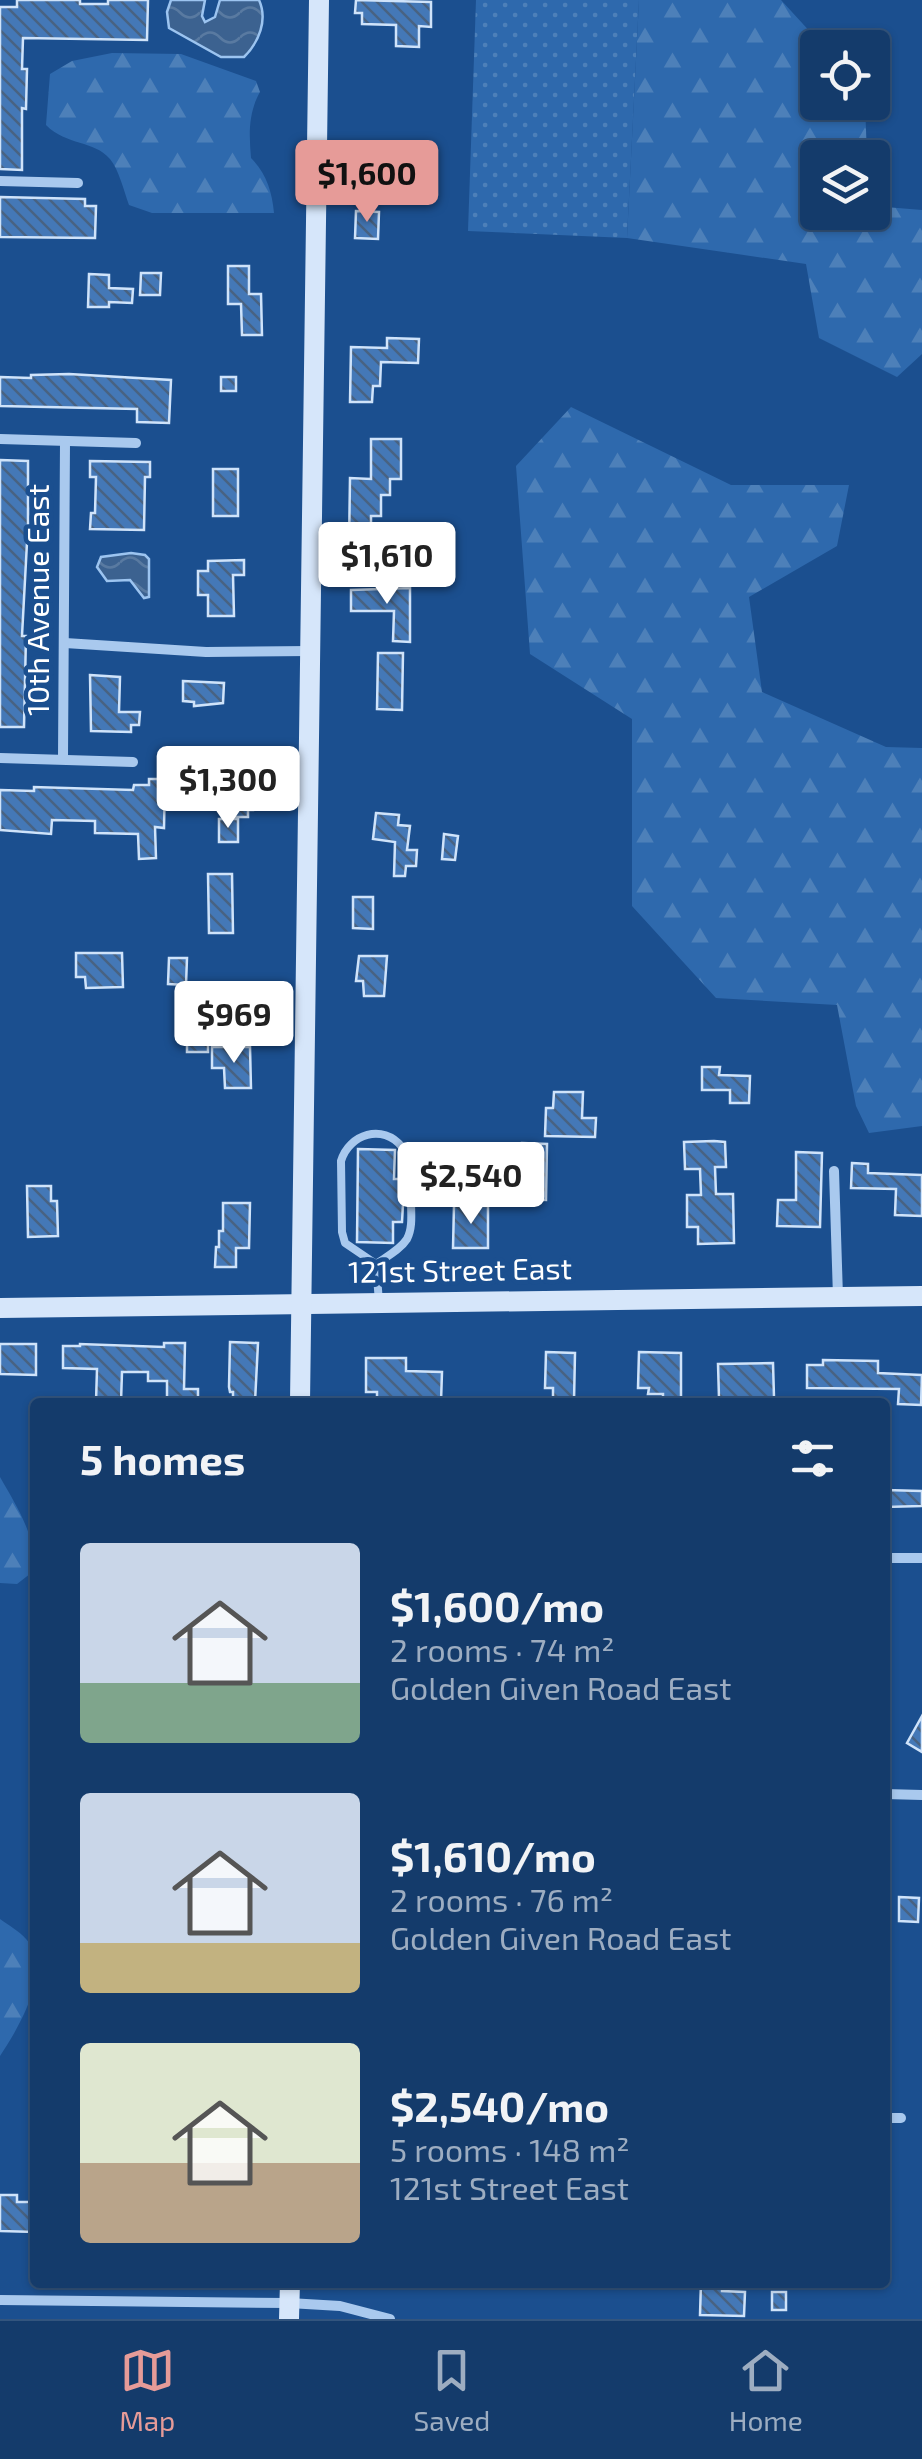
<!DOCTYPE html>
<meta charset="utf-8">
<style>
:root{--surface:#143b6b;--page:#1d4271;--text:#f1f3f6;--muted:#9dadc1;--line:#33557e;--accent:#e69b98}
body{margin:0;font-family:"Exo 2",sans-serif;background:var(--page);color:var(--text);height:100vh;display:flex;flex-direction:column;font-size:38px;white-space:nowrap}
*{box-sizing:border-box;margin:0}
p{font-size:32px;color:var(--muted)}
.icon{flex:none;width:55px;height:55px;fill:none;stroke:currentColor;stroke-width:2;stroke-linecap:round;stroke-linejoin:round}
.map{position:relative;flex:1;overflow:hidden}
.panel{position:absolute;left:30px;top:1398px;width:860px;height:890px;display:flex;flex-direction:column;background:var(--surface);border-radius:10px;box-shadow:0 2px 8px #0004,0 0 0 2px var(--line)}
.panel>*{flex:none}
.fabs{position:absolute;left:800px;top:30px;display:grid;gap:20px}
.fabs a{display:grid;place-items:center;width:90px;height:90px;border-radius:10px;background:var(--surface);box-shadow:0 2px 8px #0004,0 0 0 2px var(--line);font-size:50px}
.price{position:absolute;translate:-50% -85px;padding:0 22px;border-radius:10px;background:#fff;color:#222;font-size:32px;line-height:65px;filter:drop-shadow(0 2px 5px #0008)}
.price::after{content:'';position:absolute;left:50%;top:60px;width:30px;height:22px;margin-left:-15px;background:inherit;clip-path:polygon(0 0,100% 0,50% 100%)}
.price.on{background:var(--accent);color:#111}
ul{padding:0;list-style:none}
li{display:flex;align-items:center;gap:30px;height:250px;padding:0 50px}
li span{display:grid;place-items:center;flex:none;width:280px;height:200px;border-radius:10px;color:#555}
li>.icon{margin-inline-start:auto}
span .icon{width:120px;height:120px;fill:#fffc;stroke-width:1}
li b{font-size:42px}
h2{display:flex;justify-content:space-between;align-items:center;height:120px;padding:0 50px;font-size:42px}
.menu{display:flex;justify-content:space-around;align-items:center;height:140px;border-top:2px solid var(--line);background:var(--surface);font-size:28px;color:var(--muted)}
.menu a{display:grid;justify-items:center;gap:5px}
.menu .on{color:var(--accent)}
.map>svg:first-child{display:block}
.grass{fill:url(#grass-dots)}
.forest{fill:url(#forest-firs)}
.water{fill:url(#water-waves);stroke:#9cc4f0;stroke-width:2.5}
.building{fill:url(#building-back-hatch);stroke:#cfe3fa;stroke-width:2.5}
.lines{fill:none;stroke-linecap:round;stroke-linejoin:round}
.lane{stroke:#a9c9ee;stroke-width:8}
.street{stroke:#a9c9ee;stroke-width:10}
.secondary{stroke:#d6e6fa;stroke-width:20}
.labels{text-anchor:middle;stroke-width:9;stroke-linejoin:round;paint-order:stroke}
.street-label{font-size:30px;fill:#fff;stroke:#1b4f8f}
</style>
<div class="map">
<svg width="922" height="2319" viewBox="0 0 922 2319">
<defs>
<pattern id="grass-dots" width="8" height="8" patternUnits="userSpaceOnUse" patternTransform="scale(2.5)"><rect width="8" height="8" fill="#2e69ad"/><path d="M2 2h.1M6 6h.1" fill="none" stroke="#4d80b9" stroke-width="1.8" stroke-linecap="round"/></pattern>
<pattern id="forest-firs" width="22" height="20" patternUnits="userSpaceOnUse" patternTransform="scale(2.5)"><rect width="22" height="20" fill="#2e69ad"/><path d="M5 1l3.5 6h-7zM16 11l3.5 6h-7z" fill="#4d80b9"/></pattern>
<pattern id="water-waves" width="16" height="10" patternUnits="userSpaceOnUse" patternTransform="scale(2.5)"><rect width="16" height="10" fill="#3c6290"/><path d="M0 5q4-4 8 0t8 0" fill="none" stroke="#597aa1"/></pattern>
<pattern id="building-back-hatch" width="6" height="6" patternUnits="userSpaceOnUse" patternTransform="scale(2.5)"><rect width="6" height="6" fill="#4478b7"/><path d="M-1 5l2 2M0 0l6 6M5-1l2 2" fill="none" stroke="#486282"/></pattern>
</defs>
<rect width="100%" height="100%" fill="#1b4f8f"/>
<!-- grass -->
<path class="grass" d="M476,0H639L627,238L468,231Z"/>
<!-- forest -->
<g class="forest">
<path d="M639,0H781L824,47L818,48V102L865,103L867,157L818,158V212H872L873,206L922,210V354L897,377L819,338L806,264L627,238Z"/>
<path d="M112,53L181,54L256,81L260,92C248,113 249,135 251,158C266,173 272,191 274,213H152L129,205C124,191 119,170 110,159C94,140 67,146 46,125L50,74L72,61Z"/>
<path d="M571,407L731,485H849L837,546L749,597L762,692L886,747L922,748V1126L869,1133L856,1106L837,1005L716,998L632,906V719L530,654L516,466Z"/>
<path d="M0,1477C17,1507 35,1534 35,1570L17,1584L0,1583Z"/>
<path d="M0,1919C8,1925 19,1931 26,1939C54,1969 18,2029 0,2056Z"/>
</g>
<!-- water -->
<g class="water">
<path d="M171,0H205L202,16L205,22L215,17L220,0H259C268,20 259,42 244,57H221L169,28L167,12Z"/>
<path d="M131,553L145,555L149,559V597L144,598L130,580L107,581L97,567L101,557Z"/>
</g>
<!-- building -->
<g class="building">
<path d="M17,0H80V4H108V0H148L147,40L23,38L22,69H27L26,109L22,108V170L0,169V7H17Z"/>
<path d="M356,0L431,2V27L419,26V47L396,46V25L362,24V13H355Z"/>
<path d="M0,197L85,199V206H96L95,238L0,237Z"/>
<path d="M356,211L379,212L378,239L355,238Z"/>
<path d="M228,266H249V294H261L262,335H242L241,304H228Z"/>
<path d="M141,273H161L160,295H140Z"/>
<path d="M89,274L109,275V288L133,289L132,303L109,302V307H88Z"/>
<path d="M387,338L419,339L418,363L381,362L380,386H373L372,402H350L351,347L387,348Z"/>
<path d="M69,374L171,380L169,423L137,422V409L0,406V377L31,378V375Z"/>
<rect x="221" y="377" width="15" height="14"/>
<path d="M371,439H401V479H390V495H381V516H371V546H349L350,478L371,479Z"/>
<path d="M0,460L28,461V524L22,636H26L24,727H0Z"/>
<path d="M90,461L150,462V477H145L144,530L90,529L91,513H95L96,477H90Z"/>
<rect x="213" y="469" width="25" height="47"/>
<path d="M244,560V575H233L234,616H208V595H198V571H208V561Z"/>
<path d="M410,588V642L393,641L394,611H351V590Z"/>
<path d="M378,653H403L402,710L377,709Z"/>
<path d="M90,675L120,677L119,712H140L139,725H131V732L91,731Z"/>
<path d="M183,681L224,683L223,703L194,706V702L183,701Z"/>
<path d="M210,775L253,776V810H248V817H227L228,789H210Z"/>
<path d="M149,779H165L164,828L155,827L156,858L139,859L138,834L95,833V821L52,820L51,834L0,830V790L34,791V787L133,790L134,785H149Z"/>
<path d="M376,813L399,815L398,825L410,826L407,850H417L416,866H406L405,876H394L395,842L373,839Z"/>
<rect x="219" y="819" width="19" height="23"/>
<path d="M444,834L458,836L455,860L442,859Z"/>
<path d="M208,874H232L233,933H209Z"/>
<path d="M353,897H373V929L353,928Z"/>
<path d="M76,953H122L123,987L86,988L85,977H76Z"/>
<path d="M359,956H387L384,996H364L363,981H356Z"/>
<path d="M169,958H187L186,985L168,984Z"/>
<path d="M208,1031V1052H187V1032Z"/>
<path d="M212,1047H250L251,1088H225L224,1068H212Z"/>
<path d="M702,1067H720L719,1075L750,1076L749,1103H730V1090H702Z"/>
<path d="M554,1092H583L582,1118H596L595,1137L545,1136L546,1108H553Z"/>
<path d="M714,1141L725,1142L726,1167H715L716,1194H733L734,1243L698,1244V1227H687V1195H701L700,1169H685L684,1142Z"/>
<path d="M522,1143L547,1144L546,1200L521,1199Z"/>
<path d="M358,1149L395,1150L394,1179H404V1187L402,1222H393V1243L357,1242Z"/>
<path d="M796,1152L822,1153L820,1227L777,1226L778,1200H796Z"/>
<path d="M852,1163L868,1164V1173L922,1175V1216L895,1215L896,1189L851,1188Z"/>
<path d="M27,1186H51V1201H57L58,1236L28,1237Z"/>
<path d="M223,1203H250L249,1248H236V1267H215L216,1247H219V1231H223Z"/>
<path d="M454,1205L488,1206V1248H453Z"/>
<path d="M230,1342L258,1343L255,1402H233V1392H230L229,1387Z"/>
<path d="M164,1343H185L184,1389H198V1402H167V1381H148V1372H122L121,1402H96L97,1369L63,1368V1346H80V1344L164,1347Z"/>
<path d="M0,1344H36V1375L0,1374Z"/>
<path d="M546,1352L575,1353L574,1402H553V1388H545Z"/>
<path d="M639,1352L681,1353V1398H663V1394H648L649,1388H638Z"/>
<path d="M366,1358H406V1371L442,1372L441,1402H377V1392H366Z"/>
<path d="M823,1360L878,1361V1373L922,1375L921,1405L898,1404L899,1389L807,1388V1365H823Z"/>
<path d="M773,1363L774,1397L719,1398L718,1364Z"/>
<path d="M885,1490L922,1491V1506L885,1507Z"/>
<path d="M922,1716V1752L907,1743Z"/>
<path d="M899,1897L919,1898L918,1922L899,1921Z"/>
<path d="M0,2195H17V2202H35V2232L0,2231Z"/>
<path d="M701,2282H722V2291L745,2292L744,2316L700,2315Z"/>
<rect x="772" y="2292" width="14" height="18"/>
</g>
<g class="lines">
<!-- lane -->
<path class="lane" d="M376,1264C386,1257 400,1250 407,1239C413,1228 411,1213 411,1201C412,1183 414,1162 402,1147C383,1123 349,1134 341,1161L342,1232L345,1243L376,1264L379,1302"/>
<!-- street -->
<g class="street">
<path d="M0,181L78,183"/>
<path d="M0,439L136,443"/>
<path d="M65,643L206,652L310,651"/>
<path d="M0,758L133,762"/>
<path d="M63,758L65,442"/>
<path d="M834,1171L838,1297"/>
<path d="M885,1558H922"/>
<path d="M885,1794L922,1795"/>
<path d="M885,2118H901"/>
<path d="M0,2300L289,2303L340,2306L390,2319"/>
</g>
<!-- secondary -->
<g class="secondary">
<path d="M0,1308L922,1296"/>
<path d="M300,1402L319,0"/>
<path d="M289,2319L290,2282"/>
</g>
</g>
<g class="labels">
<!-- street labels -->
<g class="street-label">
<text transform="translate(39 600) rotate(-90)" y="10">10th Avenue East</text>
<text transform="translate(460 1271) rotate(-1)" y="10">121st Street East</text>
</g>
</g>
</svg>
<div class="fabs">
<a><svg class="icon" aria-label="locate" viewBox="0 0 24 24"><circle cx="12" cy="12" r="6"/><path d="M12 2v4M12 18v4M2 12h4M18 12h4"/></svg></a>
<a><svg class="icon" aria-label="layers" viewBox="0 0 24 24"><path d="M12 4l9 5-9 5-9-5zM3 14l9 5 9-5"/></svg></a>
</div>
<b class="price on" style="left:367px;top:225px">$1,600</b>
<b class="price" style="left:387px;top:607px">$1,610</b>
<b class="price" style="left:228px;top:831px">$1,300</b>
<b class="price" style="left:234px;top:1066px">$969</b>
<b class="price" style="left:471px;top:1227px">$2,540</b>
<section class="panel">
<h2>5 homes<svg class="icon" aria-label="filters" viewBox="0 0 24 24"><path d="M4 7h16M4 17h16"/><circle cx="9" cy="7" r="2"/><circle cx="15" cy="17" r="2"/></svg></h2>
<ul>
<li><span style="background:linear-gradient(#c9d6e8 70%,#7fa58c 0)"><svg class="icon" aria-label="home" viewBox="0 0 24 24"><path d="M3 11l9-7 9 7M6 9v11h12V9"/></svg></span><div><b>$1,600/mo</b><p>2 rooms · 74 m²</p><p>Golden Given Road East</p></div></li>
<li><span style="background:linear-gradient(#c9d6e8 75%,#c2b280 0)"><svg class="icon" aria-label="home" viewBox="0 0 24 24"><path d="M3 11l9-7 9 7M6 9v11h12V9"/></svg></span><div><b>$1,610/mo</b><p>2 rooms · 76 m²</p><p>Golden Given Road East</p></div></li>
<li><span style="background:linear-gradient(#dfe7d0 60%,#b9a48a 0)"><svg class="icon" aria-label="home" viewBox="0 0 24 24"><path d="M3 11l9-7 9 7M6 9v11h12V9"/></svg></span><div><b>$2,540/mo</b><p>5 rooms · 148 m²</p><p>121st Street East</p></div></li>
</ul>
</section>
</div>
<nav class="menu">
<a class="on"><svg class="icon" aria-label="map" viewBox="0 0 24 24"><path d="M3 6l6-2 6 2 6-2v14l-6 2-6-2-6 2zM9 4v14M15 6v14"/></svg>Map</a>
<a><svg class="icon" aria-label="saved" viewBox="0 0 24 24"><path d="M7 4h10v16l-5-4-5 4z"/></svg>Saved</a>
<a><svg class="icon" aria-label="home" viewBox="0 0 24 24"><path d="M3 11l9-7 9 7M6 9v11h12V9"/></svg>Home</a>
</nav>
